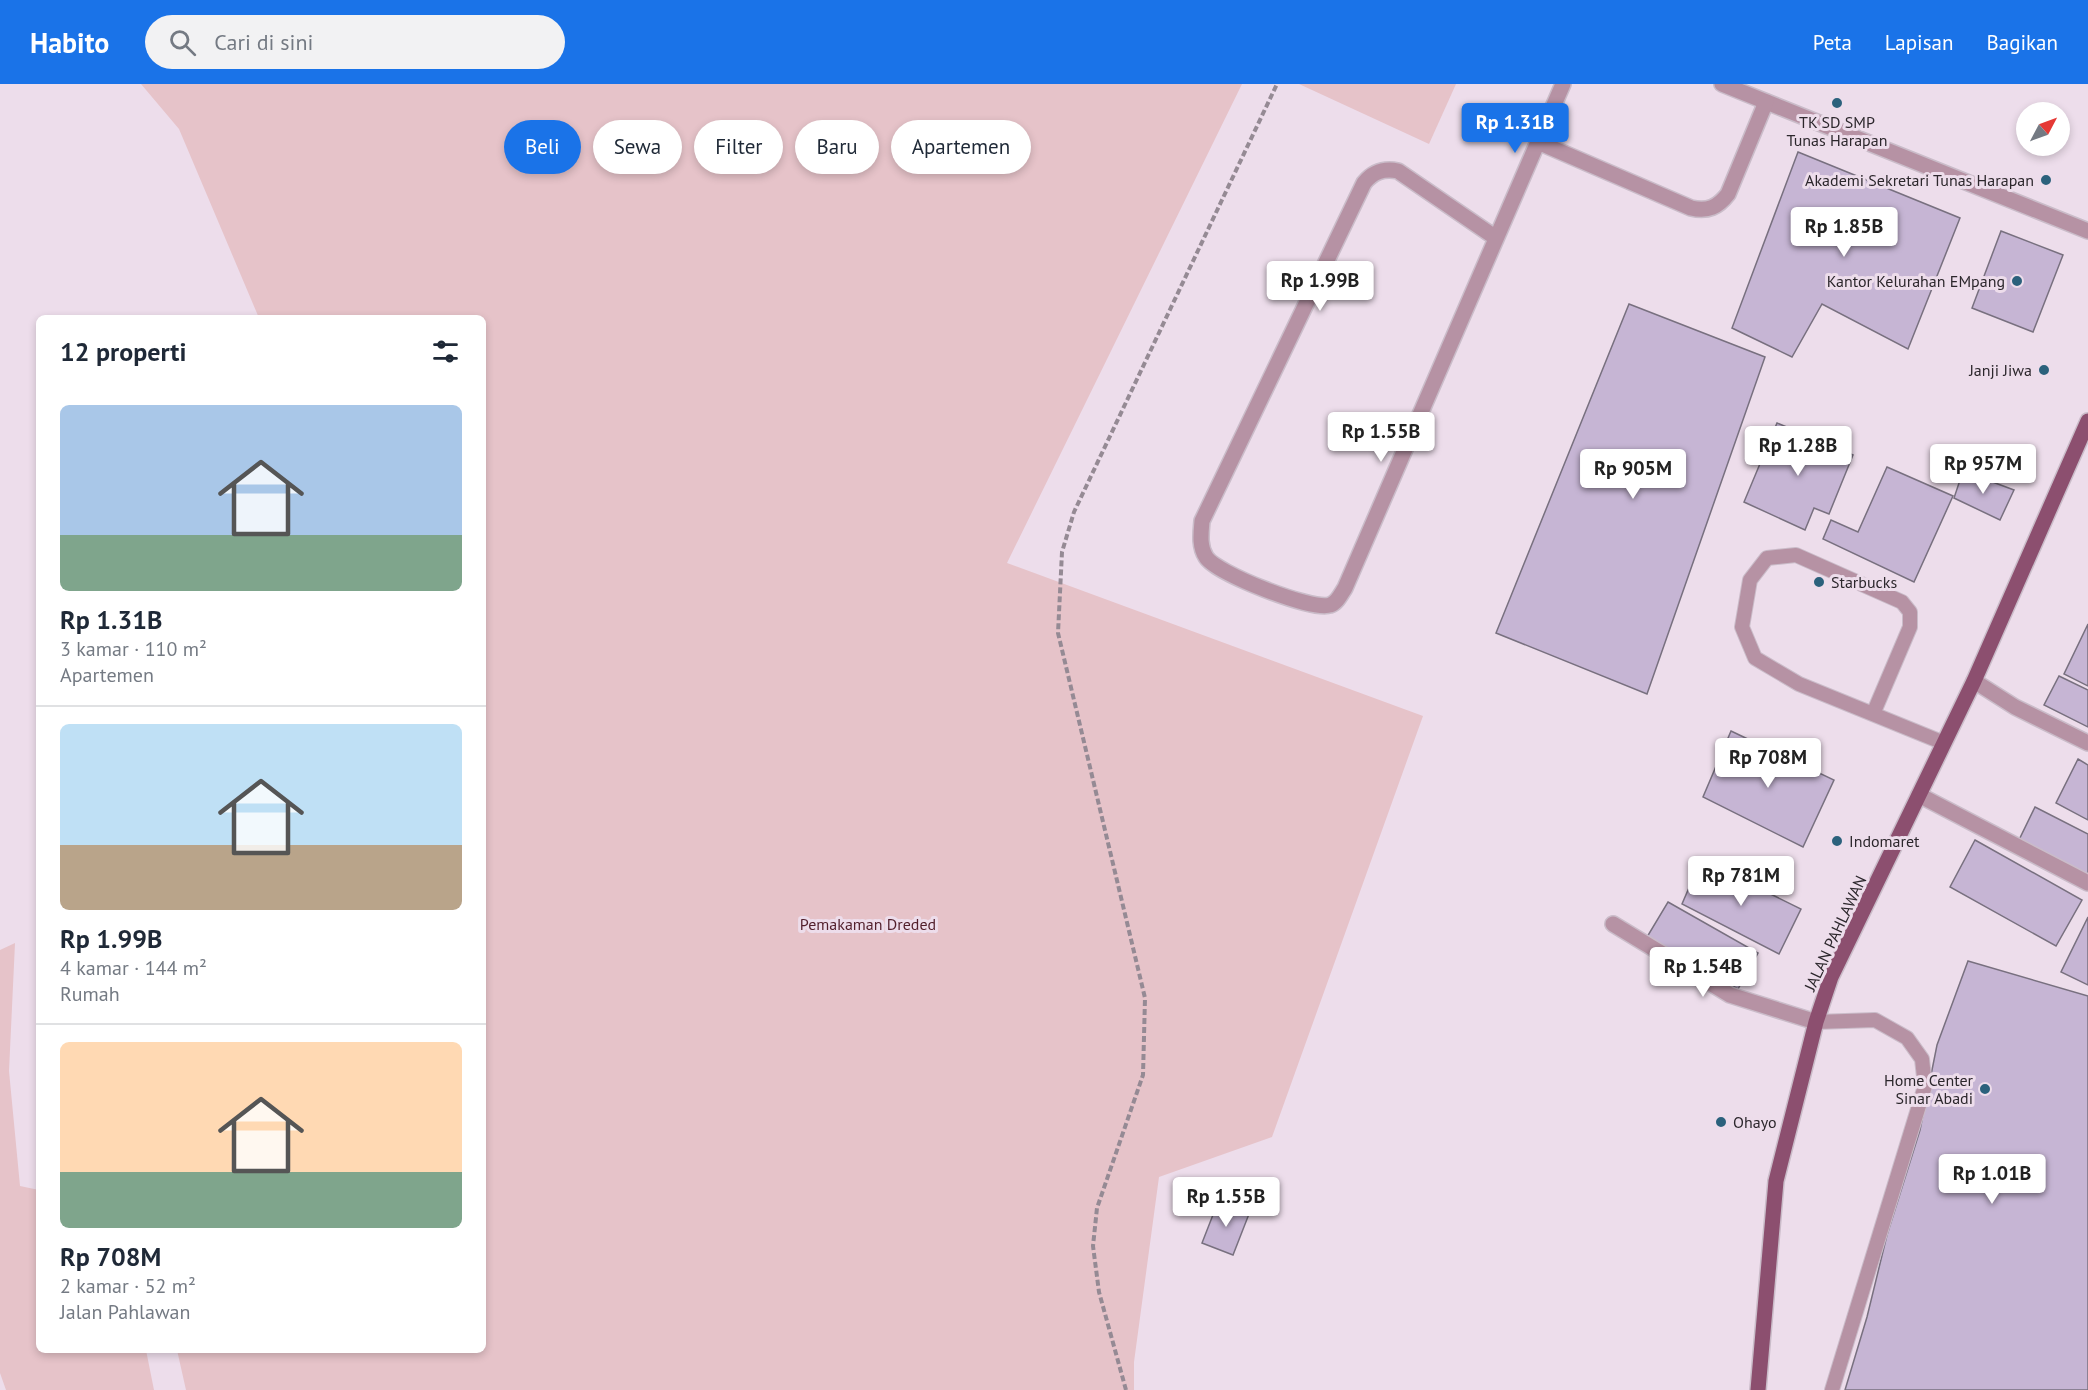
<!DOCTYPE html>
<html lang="id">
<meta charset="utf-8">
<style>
:root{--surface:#fff;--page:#f2f2f3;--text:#1f2937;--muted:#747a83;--line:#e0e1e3;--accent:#1a73e8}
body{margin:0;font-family:"PT Sans",sans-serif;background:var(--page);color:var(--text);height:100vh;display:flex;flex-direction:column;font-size:22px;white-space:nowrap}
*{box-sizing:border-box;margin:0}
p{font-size:20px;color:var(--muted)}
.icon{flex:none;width:33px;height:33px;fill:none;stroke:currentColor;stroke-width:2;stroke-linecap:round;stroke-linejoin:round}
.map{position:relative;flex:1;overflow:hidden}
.sheet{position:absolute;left:36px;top:231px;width:450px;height:1038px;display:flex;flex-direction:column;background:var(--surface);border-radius:9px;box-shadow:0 3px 9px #0003}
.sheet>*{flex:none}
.top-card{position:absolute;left:504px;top:36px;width:570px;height:54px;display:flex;gap:12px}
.needle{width:39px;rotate:49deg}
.controls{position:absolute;left:2016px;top:18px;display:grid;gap:12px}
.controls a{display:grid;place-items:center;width:54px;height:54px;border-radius:50%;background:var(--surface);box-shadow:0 3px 9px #0003;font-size:30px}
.price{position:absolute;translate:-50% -51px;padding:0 14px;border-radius:6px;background:#fff;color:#222;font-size:20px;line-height:39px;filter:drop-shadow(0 2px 3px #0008)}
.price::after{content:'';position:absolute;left:50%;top:36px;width:18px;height:14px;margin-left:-9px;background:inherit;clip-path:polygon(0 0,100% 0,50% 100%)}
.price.active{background:var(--accent);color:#fff}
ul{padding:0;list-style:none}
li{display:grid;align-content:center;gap:12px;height:318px;padding:0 24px}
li+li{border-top:2px solid var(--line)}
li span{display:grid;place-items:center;height:186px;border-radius:9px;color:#555}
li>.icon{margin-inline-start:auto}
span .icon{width:108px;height:108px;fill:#fffc;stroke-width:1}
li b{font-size:26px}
h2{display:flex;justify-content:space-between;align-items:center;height:72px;padding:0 24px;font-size:26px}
.tag{padding:0 21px;border-radius:27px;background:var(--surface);box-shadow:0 3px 9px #0003;font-size:21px;line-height:54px}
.tag.active{background:var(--accent);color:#fff}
header{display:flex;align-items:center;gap:36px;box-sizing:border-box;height:84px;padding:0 30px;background:var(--accent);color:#fff}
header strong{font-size:28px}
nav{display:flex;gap:33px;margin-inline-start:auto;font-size:21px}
.search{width:420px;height:54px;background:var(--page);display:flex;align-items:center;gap:15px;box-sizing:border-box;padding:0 21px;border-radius:33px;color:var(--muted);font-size:22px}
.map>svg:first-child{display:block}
.green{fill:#e6c3c9}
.building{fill:#c6b5d4;stroke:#78707f;stroke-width:1.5}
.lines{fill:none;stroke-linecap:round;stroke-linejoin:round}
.lane-casing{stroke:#cabcc9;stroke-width:16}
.street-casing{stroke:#cabcc9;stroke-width:18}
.primary-casing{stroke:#cabcc9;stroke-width:18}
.path{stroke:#958a94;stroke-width:4;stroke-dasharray:6 3;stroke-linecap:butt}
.lane{stroke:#b692a4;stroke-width:14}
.street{stroke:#b692a4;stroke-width:15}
.primary{stroke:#8c4f6f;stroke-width:15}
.poi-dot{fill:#2b617c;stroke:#edddeb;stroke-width:2}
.labels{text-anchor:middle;stroke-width:6;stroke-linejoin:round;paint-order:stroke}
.poi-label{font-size:16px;fill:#2c272c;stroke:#edddeb;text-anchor:end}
.park-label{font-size:16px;fill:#521f2c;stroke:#edddeb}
.street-label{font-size:16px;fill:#2c272c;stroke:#edddeb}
</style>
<header>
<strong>Habito</strong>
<div class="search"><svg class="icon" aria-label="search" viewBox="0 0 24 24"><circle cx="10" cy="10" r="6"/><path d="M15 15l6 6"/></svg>Cari di sini</div>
<nav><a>Peta</a><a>Lapisan</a><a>Bagikan</a></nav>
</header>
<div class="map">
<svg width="2088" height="1306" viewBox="0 0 2088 1306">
<rect width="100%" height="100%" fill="#edddeb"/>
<!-- green -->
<g class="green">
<path d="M141,0H1242L1007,479L1423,632L1272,1053L1159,1093L1134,1278V1306H186L177,1266H483V234H259L179,45Z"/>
<path d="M1299,0H1456L1429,60Z"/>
<path d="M15,859L9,987L20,1102L39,1106V1266H146L154,1306H6L0,1289V866Z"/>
</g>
<!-- building -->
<g class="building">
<path d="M1798,68L1960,134L1908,265L1822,220L1792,273L1732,244Z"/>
<path d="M2001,147L2063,171L2033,248L1972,224Z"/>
<path d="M1629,220L1765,273L1647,610L1496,549Z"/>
<path d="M1777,339L1853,371L1829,430L1814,424L1805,446L1744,418Z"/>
<path d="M1887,383L1953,412L1914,498L1823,455L1831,436L1858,448Z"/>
<path d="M1963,387L2014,406L2000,436L1954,414Z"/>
<path d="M2088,540V602L2064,590Z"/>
<path d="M2059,592L2088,606V643L2044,621Z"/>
<path d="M1731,647L1834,696L1803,763L1703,713Z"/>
<path d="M2078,675L2088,681V736L2056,719Z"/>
<path d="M2035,723L2088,750V794L2018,758Z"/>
<path d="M1975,756L2082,816L2056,862L1950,803Z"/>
<path d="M1701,776L1801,825L1779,870L1682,820Z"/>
<path d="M1668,818L1758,869L1738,905L1647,853Z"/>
<path d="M2088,833V901L2061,888Z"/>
<path d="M1968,877L2088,912V1306H1845L1867,1233L1887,1151L1920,1046L1937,961Z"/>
<path d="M1218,1118L1249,1130L1233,1171L1202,1159Z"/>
</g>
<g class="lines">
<defs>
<g id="lane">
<path d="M1873,630L1910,543V528L1902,518L1796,471L1767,474L1750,496L1742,543L1755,574L1799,600L1944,659"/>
<path d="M1816,938L1875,936L1907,954L1922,975L1925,1002L1832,1306"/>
</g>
<g id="street">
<path d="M1722,0L2088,147"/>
<path d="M1538,58L1691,124C1708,128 1718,123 1728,110L1766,18"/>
<path d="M1496,154L1398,87C1383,84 1373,88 1364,99L1202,437C1201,449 1199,462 1206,473C1215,489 1312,527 1330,521C1337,519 1341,510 1345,504L1563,0"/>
<path d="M1974,597L2015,623L2088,659"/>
<path d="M1919,711L2088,799"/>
<path d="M1613,840L1730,911L1816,938"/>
</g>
<path id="primary" d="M1758,1306L1776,1097L1816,938L1831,893L1974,597L2088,337"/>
</defs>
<!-- lane casing -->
<use href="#lane" class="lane-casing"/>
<!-- street casing -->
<use href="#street" class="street-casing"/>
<!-- primary casing -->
<use href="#primary" class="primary-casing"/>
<!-- path -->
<path class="path" d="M1126,1306L1099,1208L1093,1162L1097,1124L1143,991L1145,914L1058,549L1062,468L1074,428L1277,0"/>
<!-- lane -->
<use href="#lane" class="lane"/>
<!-- street -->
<use href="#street" class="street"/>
<!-- primary -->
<use href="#primary" class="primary"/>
</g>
<!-- markers -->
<g class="poi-dot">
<circle cx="1837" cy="19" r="6"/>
<circle cx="2046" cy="96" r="6"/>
<circle cx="2017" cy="197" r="6"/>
<circle cx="2044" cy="286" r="6"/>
<circle cx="1819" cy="498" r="6"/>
<circle cx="1837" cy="757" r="6"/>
<circle cx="1985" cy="1005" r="6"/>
<circle cx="1721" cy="1038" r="6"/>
</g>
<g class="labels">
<!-- poi labels -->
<g class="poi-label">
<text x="1837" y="44" text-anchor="middle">TK SD SMP<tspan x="1837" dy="18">Tunas Harapan</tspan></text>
<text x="2034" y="102">Akademi Sekretari Tunas Harapan</text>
<text x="2005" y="203">Kantor Kelurahan EMpang</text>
<text x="2032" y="292">Janji Jiwa</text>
<text x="1831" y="504" text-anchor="start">Starbucks</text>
<text x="1849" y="763" text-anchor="start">Indomaret</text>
<text x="1973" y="1002">Home Center<tspan x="1973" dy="18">Sinar Abadi</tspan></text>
<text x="1733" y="1044" text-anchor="start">Ohayo</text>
</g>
<!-- park labels -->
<g class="park-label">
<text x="868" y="846">Pemakaman Dreded</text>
</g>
<!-- street labels -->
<g class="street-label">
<text transform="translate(1835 849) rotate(-65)" y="6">JALAN PAHLAWAN</text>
</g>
</g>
</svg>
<div class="controls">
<a><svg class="needle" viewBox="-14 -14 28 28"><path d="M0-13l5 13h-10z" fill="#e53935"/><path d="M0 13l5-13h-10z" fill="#747a83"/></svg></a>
</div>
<b class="price active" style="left:1515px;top:70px">Rp 1.31B</b>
<b class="price" style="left:1844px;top:174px">Rp 1.85B</b>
<b class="price" style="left:1320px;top:228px">Rp 1.99B</b>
<b class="price" style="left:1381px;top:379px">Rp 1.55B</b>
<b class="price" style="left:1798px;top:393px">Rp 1.28B</b>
<b class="price" style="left:1983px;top:411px">Rp 957M</b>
<b class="price" style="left:1633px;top:416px">Rp 905M</b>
<b class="price" style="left:1768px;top:705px">Rp 708M</b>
<b class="price" style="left:1741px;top:823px">Rp 781M</b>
<b class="price" style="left:1703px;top:914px">Rp 1.54B</b>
<b class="price" style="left:1992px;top:1121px">Rp 1.01B</b>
<b class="price" style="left:1226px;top:1144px">Rp 1.55B</b>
<div class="top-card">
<a class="tag active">Beli</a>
<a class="tag">Sewa</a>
<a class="tag">Filter</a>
<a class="tag">Baru</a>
<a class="tag">Apartemen</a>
</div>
<section class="sheet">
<h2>12 properti<svg class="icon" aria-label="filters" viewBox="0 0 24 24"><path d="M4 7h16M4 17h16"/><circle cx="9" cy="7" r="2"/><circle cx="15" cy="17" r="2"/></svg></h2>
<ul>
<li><span style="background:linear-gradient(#a9c7e8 70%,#7fa58c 0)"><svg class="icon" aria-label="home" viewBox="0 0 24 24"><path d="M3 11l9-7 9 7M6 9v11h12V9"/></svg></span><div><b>Rp 1.31B</b><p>3 kamar · 110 m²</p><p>Apartemen</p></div></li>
<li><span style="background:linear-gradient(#bfe0f5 65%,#b9a48a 0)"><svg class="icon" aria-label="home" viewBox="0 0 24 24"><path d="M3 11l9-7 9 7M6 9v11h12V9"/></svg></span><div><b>Rp 1.99B</b><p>4 kamar · 144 m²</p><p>Rumah</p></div></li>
<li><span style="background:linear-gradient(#ffd9b3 70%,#7fa58c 0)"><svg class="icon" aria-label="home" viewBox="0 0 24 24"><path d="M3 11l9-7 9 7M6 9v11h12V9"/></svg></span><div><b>Rp 708M</b><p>2 kamar · 52 m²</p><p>Jalan Pahlawan</p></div></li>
</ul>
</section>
</div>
